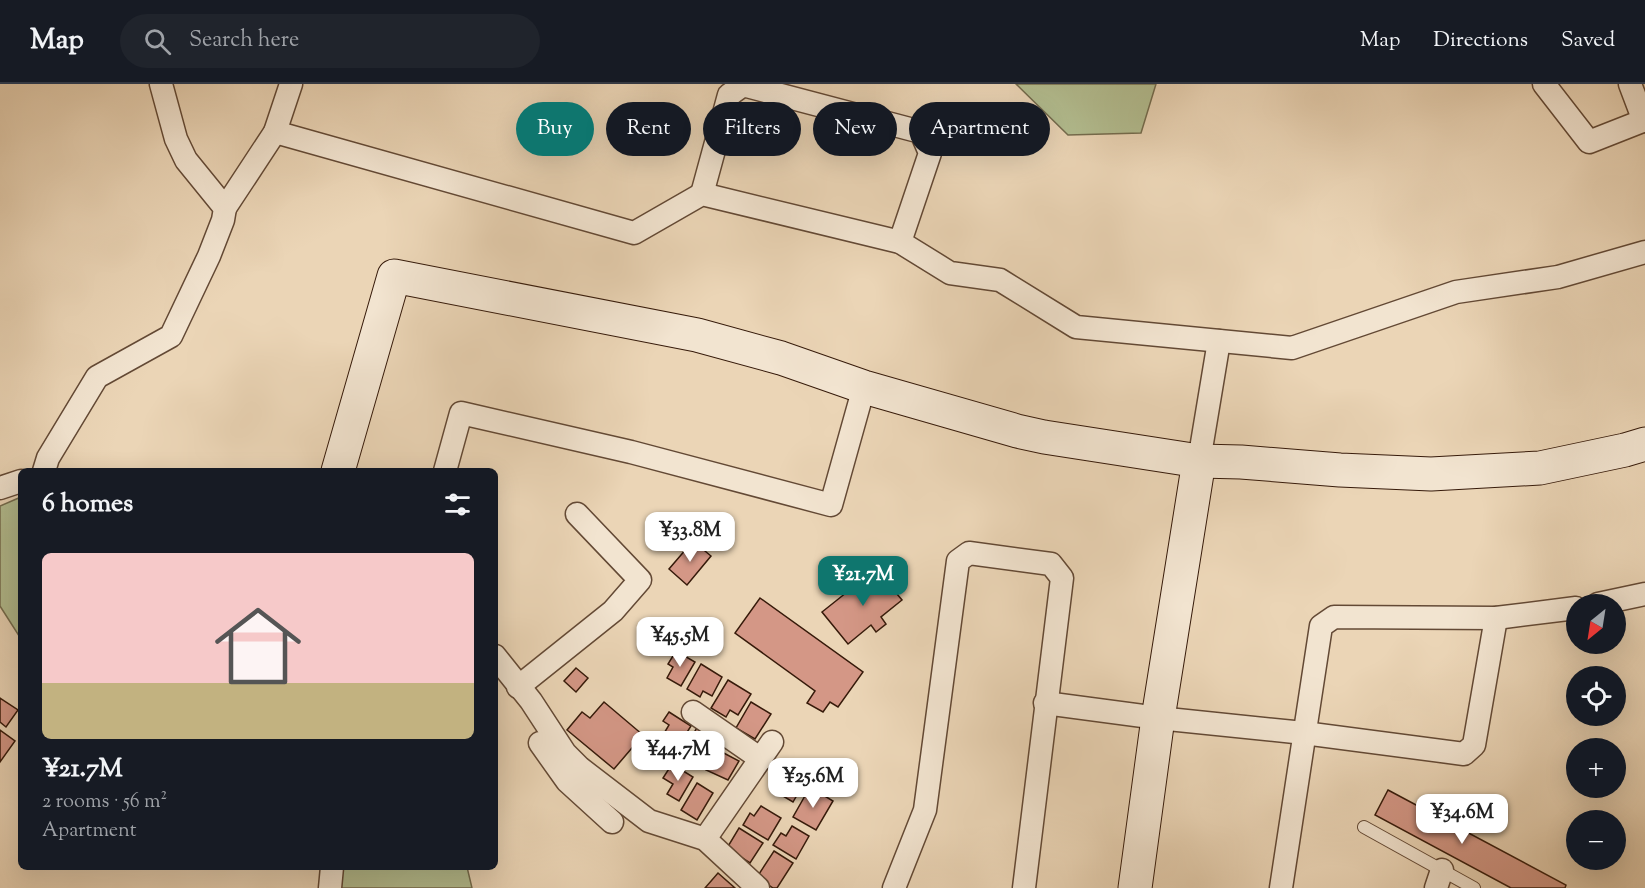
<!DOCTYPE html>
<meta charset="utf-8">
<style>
:root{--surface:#171b24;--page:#20242c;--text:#f1f3f6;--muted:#9ea1a6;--line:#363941;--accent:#0f766e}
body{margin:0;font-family:"Sorts Mill Goudy",serif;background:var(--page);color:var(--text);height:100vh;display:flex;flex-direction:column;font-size:22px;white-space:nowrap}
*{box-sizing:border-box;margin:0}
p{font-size:20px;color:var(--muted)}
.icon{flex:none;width:33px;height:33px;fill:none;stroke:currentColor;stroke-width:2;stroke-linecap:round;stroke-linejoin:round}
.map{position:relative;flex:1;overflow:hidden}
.side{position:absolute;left:18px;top:384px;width:480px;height:402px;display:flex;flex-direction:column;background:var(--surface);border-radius:9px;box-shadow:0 6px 24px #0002}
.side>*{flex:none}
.banner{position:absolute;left:516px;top:18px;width:570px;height:54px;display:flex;gap:12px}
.needle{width:39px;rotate:210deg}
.buttons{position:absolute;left:1566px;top:510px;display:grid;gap:12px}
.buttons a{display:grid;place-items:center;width:60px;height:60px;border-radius:50%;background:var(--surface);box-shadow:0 6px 24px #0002;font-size:30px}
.price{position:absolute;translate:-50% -51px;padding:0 14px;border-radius:12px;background:#fff;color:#222;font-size:20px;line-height:39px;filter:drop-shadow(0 2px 3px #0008)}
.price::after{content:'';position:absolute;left:50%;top:36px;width:18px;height:14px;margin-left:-9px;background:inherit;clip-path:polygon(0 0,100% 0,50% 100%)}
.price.active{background:var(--accent);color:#fff}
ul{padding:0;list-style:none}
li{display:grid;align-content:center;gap:12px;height:318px;padding:0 24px}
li+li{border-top:2px solid var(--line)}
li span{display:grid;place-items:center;height:186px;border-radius:9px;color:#555}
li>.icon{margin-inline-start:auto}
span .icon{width:108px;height:108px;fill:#fffc;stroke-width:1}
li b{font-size:26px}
h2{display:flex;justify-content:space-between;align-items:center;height:72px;padding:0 24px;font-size:26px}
.tag{padding:0 21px;border-radius:27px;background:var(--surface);box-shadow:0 6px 24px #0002;font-size:21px;line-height:54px}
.tag.active{background:var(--accent);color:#fff}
header{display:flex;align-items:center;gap:36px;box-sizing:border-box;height:84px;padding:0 30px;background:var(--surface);border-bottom:2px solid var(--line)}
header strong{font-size:28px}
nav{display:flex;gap:33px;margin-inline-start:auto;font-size:21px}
.search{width:420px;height:54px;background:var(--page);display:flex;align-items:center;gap:15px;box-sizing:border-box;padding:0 21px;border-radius:33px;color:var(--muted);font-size:22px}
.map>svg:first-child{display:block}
.green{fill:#b3be91;stroke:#746c4e;stroke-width:1.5}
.building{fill:#d49786;stroke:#361a0a;stroke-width:1.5}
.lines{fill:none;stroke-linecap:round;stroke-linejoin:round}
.lane-casing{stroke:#634935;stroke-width:14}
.street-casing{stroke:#634935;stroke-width:25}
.secondary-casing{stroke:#361a0a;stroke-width:35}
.lane{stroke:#f2e4d0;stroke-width:12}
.street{stroke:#f2e4d0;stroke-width:22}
.secondary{stroke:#f2e4d0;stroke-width:33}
</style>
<header>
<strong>Map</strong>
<div class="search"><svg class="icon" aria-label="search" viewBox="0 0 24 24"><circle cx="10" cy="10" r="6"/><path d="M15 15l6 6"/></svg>Search here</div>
<nav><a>Map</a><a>Directions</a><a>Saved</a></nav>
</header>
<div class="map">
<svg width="1645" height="804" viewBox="0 0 1645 804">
<rect width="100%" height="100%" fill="#ebd5b6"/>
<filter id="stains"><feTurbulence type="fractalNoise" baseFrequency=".00333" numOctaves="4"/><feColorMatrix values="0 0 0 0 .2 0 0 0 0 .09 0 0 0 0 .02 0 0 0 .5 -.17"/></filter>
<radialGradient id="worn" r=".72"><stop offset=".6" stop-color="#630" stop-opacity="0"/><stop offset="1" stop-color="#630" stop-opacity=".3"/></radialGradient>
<!-- green -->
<g class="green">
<path d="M1016,0H1156L1141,49L1068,51Z"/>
<path d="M21,413V555L0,522V422Z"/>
<path d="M342,783H467L472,804H338Z"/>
</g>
<!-- building -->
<g class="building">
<path d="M693,457L711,472L687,501L669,485Z"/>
<path d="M876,485L902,516L881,533L886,540L876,548L871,541L848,560L822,528Z"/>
<path d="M760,514L863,588L838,623L830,618L823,628L807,619L815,607L735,549Z"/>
<path d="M676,567L695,578L681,602L667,594L673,583L668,580Z"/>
<path d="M701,580L722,593L712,612L703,607L700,613L687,605Z"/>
<path d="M576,584L588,594L576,608L564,597Z"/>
<path d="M728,596L751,610L738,631L730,626L726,633L711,624Z"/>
<path d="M0,614L18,626L6,643L0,638Z"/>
<path d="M604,618L643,651L614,685L567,646L582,628L590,634Z"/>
<path d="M751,618L771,630L755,655L736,644Z"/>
<path d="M669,628L691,642L679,661L663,651L669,641L663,637Z"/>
<path d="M698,642L718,655L702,682L681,670Z"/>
<path d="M0,646L15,657L0,678Z"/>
<path d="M718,666L739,677L728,696L706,686Z"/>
<path d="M783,677L808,692L793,718L771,705L777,696L773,693Z"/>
<path d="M672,680L693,693L679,717L667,710L673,700L663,694Z"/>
<path d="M697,699L713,709L697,736L681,726Z"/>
<path d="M810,703L833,717L816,746L793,733Z"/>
<path d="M1388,706L1566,801L1565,804H1511L1375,731Z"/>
<path d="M761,722L781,734L768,756L743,741L750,729L754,732Z"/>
<path d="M792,742L809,752L796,775L773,761L781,749L786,752Z"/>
<path d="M739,744L763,759L750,779L727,764Z"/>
<path d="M774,767L793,779L777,804H773L757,793Z"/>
<path d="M718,789L735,804H705Z"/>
</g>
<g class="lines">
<defs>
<path id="lane" d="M1364,743L1474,804"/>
<g id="street">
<path d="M1544,0L1589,58L1645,36"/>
<path d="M1630,0L1644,37"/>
<path d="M275,48L634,149L702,110L900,158L950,189L1000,196L1076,243L1292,264L1456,208L1558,193L1645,168"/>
<path d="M702,110L729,11L743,1L921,48L930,69L900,158"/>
<path d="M225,124L275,48L291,0"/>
<path d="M1199,377L1219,257"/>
<path d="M44,387L48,374L97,293L171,252L209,172L223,136L225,124L186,76L176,55L161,0"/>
<path d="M445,387L461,329L631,368L831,421L864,303"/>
<path d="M0,404L21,397"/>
<path d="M1598,520L1645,510"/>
<path d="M495,572L531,617L565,669L580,684L649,737L705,755L758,804"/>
<path d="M518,603L613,527L640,496L577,430"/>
<path d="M1045,619L1158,634L1304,649L1464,670L1474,661L1496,534"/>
<path d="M693,628L761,675"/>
<path d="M540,659L567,697L612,738"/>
<path d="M705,755L772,658"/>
<path d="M330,804L332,783"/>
<path d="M894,804L925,726L958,477L969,469L1051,480L1062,494L1024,804"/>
<path d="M1281,804L1321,542L1334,533L1496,534L1576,524"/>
<path d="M1436,804L1442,786"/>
</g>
<g id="secondary">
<path d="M338,387L394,192L697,251L781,274L864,303L1017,347L1044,353L1199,377L1241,378L1340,386L1431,390L1540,384L1625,366L1645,360"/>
<path d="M1135,804L1158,634L1199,377"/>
</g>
</defs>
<!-- lane casing -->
<use href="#lane" class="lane-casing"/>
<!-- street casing -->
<use href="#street" class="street-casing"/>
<!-- secondary casing -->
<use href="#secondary" class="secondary-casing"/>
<!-- lane -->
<use href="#lane" class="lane"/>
<!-- street -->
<use href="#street" class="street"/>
<!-- secondary -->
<use href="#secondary" class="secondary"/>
</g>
<rect width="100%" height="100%" filter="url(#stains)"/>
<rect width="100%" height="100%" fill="url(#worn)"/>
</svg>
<div class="buttons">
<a><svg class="needle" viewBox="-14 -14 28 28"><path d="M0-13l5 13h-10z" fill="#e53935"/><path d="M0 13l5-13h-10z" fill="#9ea1a6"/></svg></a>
<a><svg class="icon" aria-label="locate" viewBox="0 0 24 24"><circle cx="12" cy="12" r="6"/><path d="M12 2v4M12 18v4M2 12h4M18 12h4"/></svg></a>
<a>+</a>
<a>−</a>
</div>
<b class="price" style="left:690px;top:479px">¥33.8M</b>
<b class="price active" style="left:863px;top:523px">¥21.7M</b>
<b class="price" style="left:680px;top:584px">¥45.5M</b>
<b class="price" style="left:678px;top:698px">¥44.7M</b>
<b class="price" style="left:813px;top:725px">¥25.6M</b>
<b class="price" style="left:1462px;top:761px">¥34.6M</b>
<div class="banner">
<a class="tag active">Buy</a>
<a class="tag">Rent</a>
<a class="tag">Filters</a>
<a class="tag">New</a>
<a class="tag">Apartment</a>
</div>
<section class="side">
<h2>6 homes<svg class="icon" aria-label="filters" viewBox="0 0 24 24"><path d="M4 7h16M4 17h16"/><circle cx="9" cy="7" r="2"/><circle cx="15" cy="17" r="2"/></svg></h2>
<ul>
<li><span style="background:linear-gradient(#f6c9c9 70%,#c2b280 0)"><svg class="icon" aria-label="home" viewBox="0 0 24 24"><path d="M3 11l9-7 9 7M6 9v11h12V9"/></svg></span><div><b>¥21.7M</b><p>2 rooms · 56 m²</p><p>Apartment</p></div></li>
</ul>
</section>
</div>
